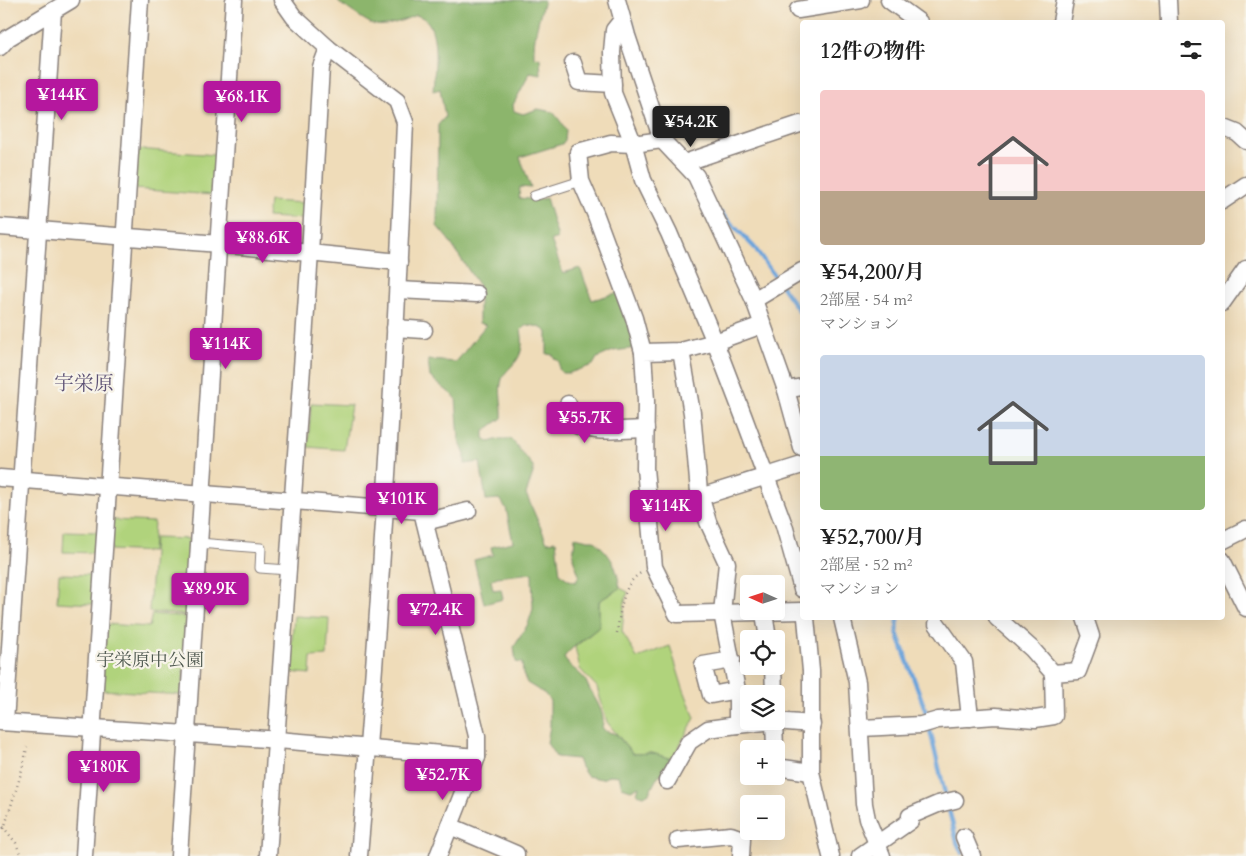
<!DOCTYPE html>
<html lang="ja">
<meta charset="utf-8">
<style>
:root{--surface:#fff;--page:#f2f2f2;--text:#222;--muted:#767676;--accent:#b5179e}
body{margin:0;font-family:Cardo,"Noto Serif JP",serif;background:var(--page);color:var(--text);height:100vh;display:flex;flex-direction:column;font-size:19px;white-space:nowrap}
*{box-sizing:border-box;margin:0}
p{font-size:16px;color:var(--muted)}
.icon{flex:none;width:28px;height:28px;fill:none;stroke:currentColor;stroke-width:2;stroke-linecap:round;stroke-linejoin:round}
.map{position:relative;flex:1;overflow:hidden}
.panel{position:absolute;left:800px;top:20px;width:425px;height:600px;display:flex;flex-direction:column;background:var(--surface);border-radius:5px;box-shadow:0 5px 20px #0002}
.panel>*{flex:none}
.needle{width:32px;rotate:273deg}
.buttons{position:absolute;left:740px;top:575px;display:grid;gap:10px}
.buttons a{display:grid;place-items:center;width:45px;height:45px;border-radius:5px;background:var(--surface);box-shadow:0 5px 20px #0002;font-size:25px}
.price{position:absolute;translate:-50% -42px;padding:0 11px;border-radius:5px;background:var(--accent);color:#fff;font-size:16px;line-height:32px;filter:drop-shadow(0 1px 2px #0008)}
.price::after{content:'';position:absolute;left:50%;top:30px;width:15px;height:11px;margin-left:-8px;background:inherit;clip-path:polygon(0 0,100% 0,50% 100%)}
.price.current{background:#222;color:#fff}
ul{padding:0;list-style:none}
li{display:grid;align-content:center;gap:10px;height:265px;padding:0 20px}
li span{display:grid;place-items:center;height:155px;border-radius:5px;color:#555}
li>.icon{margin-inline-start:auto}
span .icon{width:90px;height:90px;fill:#fffc;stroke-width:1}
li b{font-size:21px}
h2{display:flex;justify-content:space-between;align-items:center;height:60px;padding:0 20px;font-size:21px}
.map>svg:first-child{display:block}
.green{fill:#b0d37c;stroke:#697a5c}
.forest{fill:#8cb56c;stroke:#576c54}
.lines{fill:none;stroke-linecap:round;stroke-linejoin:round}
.stream{stroke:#6ca4db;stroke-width:4.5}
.lane-casing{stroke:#887f7a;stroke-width:11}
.street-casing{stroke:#887f7a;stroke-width:19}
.path{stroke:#887f7a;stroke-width:2.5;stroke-dasharray:1 4;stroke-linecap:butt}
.lane{stroke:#fff;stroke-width:9}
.street{stroke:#fff;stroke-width:16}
.labels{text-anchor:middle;stroke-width:4.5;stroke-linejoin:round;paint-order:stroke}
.park-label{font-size:18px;fill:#4d574e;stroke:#f7f3e8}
.quarter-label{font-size:20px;fill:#5d5275;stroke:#f7f3e8}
</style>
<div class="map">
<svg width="1246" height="856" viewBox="0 0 1246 856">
<rect width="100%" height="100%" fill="#f7f3e8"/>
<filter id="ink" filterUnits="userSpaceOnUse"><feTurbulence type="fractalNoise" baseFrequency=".02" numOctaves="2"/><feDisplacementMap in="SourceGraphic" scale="10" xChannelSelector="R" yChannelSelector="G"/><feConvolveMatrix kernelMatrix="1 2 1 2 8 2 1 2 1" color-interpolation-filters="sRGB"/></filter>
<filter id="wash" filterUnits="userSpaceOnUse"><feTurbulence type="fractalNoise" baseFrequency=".0096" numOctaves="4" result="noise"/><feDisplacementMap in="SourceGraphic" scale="20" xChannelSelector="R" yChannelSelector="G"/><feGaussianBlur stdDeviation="1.12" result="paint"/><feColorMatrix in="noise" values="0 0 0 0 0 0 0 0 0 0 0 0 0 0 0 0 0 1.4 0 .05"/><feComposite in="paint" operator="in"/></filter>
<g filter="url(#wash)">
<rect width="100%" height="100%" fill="#efdcb9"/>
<!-- green -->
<g class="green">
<path d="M136,149L216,155L213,195L134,189Z"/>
<path d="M269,201L305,203L304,219L267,217Z"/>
<path d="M311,403L351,405L344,450L308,447Z"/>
<path d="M113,520L154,522L152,552L111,550Z"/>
<path d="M64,531L98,532L96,553L63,552Z"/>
<path d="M154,538L192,539L188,615L149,612Z"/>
<path d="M59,574L94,575L93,604L57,602Z"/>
<path d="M620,588L628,592L625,601L622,631L637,658L670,646L682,685L695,718L672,759L652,753L633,754L607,722L597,687L580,669L575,647L599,627V601Z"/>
<path d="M152,614L188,617L182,695L102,690L106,624L149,627Z"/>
<path d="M294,616L329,618L327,656L311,657L310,674L289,672Z"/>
</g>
<!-- forest -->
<path class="forest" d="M338,0H544C539,19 533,37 534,57L540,58L541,75L530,73L513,105L514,111L523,114L538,109L553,112L561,122L566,131L565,140L562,144L520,157L531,188L520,187L519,198L538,200L546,198L558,238L551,240L563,273L580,268L592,300L620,292L637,348L613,351L597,358L593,365L569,373H562L559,369V361L555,359L553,355L547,354V332C540,326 534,325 525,326L521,330C523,340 523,351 517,360C512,367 505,371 502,379C498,392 503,405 502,418L484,431V438L489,442L499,439H511L533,466V473L526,494L547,542L556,541L560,574L569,580L576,582L579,575L573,558L575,537L588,540H594C612,557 616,564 620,588L599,601V627C591,634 567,650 564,658C570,668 576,669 583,677C586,680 587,684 589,688C594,698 607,714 602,727L605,731L616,734L633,754L652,753L672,759L667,770L658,776L649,793L644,796L637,794L639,786L631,790L622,787L619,776L611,775L602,779L587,776L581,767L578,759L556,757L547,743L550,726V701L545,694L527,683L523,674L522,663L516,662L514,647L528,624L533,609L532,573L497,577L491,580L493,590L501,589L503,599L484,604L474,560L493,555L491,547L513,542L506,508L499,499L486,500L480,462L465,464V455L459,440L456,398L430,377L428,360L456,362L486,325L479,323V286L448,239L437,226L438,125L445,117L440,89L433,91C434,73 440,34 426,20C424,18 419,16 416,15C403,20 383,30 370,23C359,17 349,9 339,3Z"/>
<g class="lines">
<!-- stream -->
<g class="stream">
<path d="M631,20L646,67"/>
<path d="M721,213L754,247L802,315"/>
<path d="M898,618L897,633L925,709L946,798"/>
<path d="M948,806L957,842L962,853"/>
</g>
</g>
</g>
<g filter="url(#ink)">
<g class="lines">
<defs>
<g id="lane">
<path d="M534,196L581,181"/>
<path d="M199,543L261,548L260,568L288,570"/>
</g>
<g id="street">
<path d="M282,0L294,17L328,48L397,101L405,122C395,367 380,612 359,856"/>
<path d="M617,0L627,36L662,140L696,176L754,300L786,390L802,448"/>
<path d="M889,0L919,22"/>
<path d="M1168,0L1169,22"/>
<path d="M798,10L861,0"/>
<path d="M622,20L614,30L612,52L613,93L632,140L643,180L669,233L715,342L743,415L784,525L802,589"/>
<path d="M1061,22L1065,0"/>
<path d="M0,47L8,38L71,0"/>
<path d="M573,63L579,82L613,84"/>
<path d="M1222,127L1237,133L1246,141"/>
<path d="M684,163L800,124"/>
<path d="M1222,201L1246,185"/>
<path d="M0,227L219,244L399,262"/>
<path d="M398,290L477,294"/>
<path d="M754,300L802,271"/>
<path d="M1222,303L1246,269"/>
<path d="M762,325L715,342L681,351L643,352L646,401L645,468L654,567L677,614L802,611"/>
<path d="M395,328L424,330"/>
<path d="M681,351L692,413L699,492L708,522L727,563L722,613L737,690L711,695L703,665L732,660"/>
<path d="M643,352L634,318L595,213L581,181L578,152L611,143L633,144L662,140"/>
<path d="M786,390L802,387"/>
<path d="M568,404V420C588,436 621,429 646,429"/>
<path d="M0,478L422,511L477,736V757L438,856"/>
<path d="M700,497L802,465"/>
<path d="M425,522L468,511"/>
<path d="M1222,541L1246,529"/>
<path d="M1222,560L1246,608"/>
<path d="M764,613L768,639"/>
<path d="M806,618L811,671V772L831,856"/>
<path d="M842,618L857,682L864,804L867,819L882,856"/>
<path d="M997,618L1032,649L1053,673"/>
<path d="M937,624L964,662L970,718"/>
<path d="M773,666L774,694"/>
<path d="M737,690V725L774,721"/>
<path d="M774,721L775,749"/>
<path d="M775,721L812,724"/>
<path d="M0,722L266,739L477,757"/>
<path d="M5,722L53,11"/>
<path d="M861,728L921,725L938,720L996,716L1035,719L1054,716L1053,673L1078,671L1091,636L1085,618"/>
<path d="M776,767L811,772"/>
<path d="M667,781L689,742L708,729L737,725"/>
<path d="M450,826L516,854V856"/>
<path d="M964,837L972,856"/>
<path d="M678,840L731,835L742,839L741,856"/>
<path d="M84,856L140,0"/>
<path d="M179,856L234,0"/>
<path d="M268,856L310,253L321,67L328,48"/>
<path d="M860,856L910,821V816L938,804L955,800"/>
</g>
</defs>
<!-- lane casing -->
<use href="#lane" class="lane-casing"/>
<!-- street casing -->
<use href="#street" class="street-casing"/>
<!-- path -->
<g class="path">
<path d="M617,633C620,614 622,583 641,573"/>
<path d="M0,823L16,843L21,856"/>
<path d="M4,829C12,801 22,775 27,747"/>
</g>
<!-- lane -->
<use href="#lane" class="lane"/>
<!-- street -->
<use href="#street" class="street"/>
</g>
</g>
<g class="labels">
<!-- park labels -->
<g class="park-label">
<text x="150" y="666">宇栄原中公園</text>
</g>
<!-- quarter labels -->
<g class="quarter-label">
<text x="84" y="390">宇栄原</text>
</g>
</g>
</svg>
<div class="buttons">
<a><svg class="needle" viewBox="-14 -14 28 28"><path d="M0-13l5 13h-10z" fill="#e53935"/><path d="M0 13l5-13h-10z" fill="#767676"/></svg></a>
<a><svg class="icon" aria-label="locate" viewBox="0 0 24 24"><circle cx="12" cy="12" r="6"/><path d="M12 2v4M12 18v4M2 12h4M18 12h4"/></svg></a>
<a><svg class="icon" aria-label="layers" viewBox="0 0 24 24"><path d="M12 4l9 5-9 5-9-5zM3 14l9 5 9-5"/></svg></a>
<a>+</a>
<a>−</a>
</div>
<b class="price" style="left:62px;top:121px">¥144K</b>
<b class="price" style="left:242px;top:123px">¥68.1K</b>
<b class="price current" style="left:691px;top:148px">¥54.2K</b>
<b class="price" style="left:263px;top:264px">¥88.6K</b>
<b class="price" style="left:226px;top:370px">¥114K</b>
<b class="price" style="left:585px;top:444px">¥55.7K</b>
<b class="price" style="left:402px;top:525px">¥101K</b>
<b class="price" style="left:666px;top:532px">¥114K</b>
<b class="price" style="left:210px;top:615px">¥89.9K</b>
<b class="price" style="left:436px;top:636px">¥72.4K</b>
<b class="price" style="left:104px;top:793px">¥180K</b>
<b class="price" style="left:443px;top:801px">¥52.7K</b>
<section class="panel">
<h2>12件の物件<svg class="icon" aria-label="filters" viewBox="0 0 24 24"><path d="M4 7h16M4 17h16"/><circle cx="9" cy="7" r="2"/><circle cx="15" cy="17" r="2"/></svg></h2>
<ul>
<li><span style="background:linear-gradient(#f6c9c9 65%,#b9a48a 0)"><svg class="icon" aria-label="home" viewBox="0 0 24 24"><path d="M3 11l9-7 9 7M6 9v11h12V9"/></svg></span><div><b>¥54,200/月</b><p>2部屋 · 54 m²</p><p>マンション</p></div></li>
<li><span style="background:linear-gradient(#c9d6e8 65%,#8fb573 0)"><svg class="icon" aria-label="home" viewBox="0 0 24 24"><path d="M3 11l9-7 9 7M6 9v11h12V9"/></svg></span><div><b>¥52,700/月</b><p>2部屋 · 52 m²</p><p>マンション</p></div></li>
</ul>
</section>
</div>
